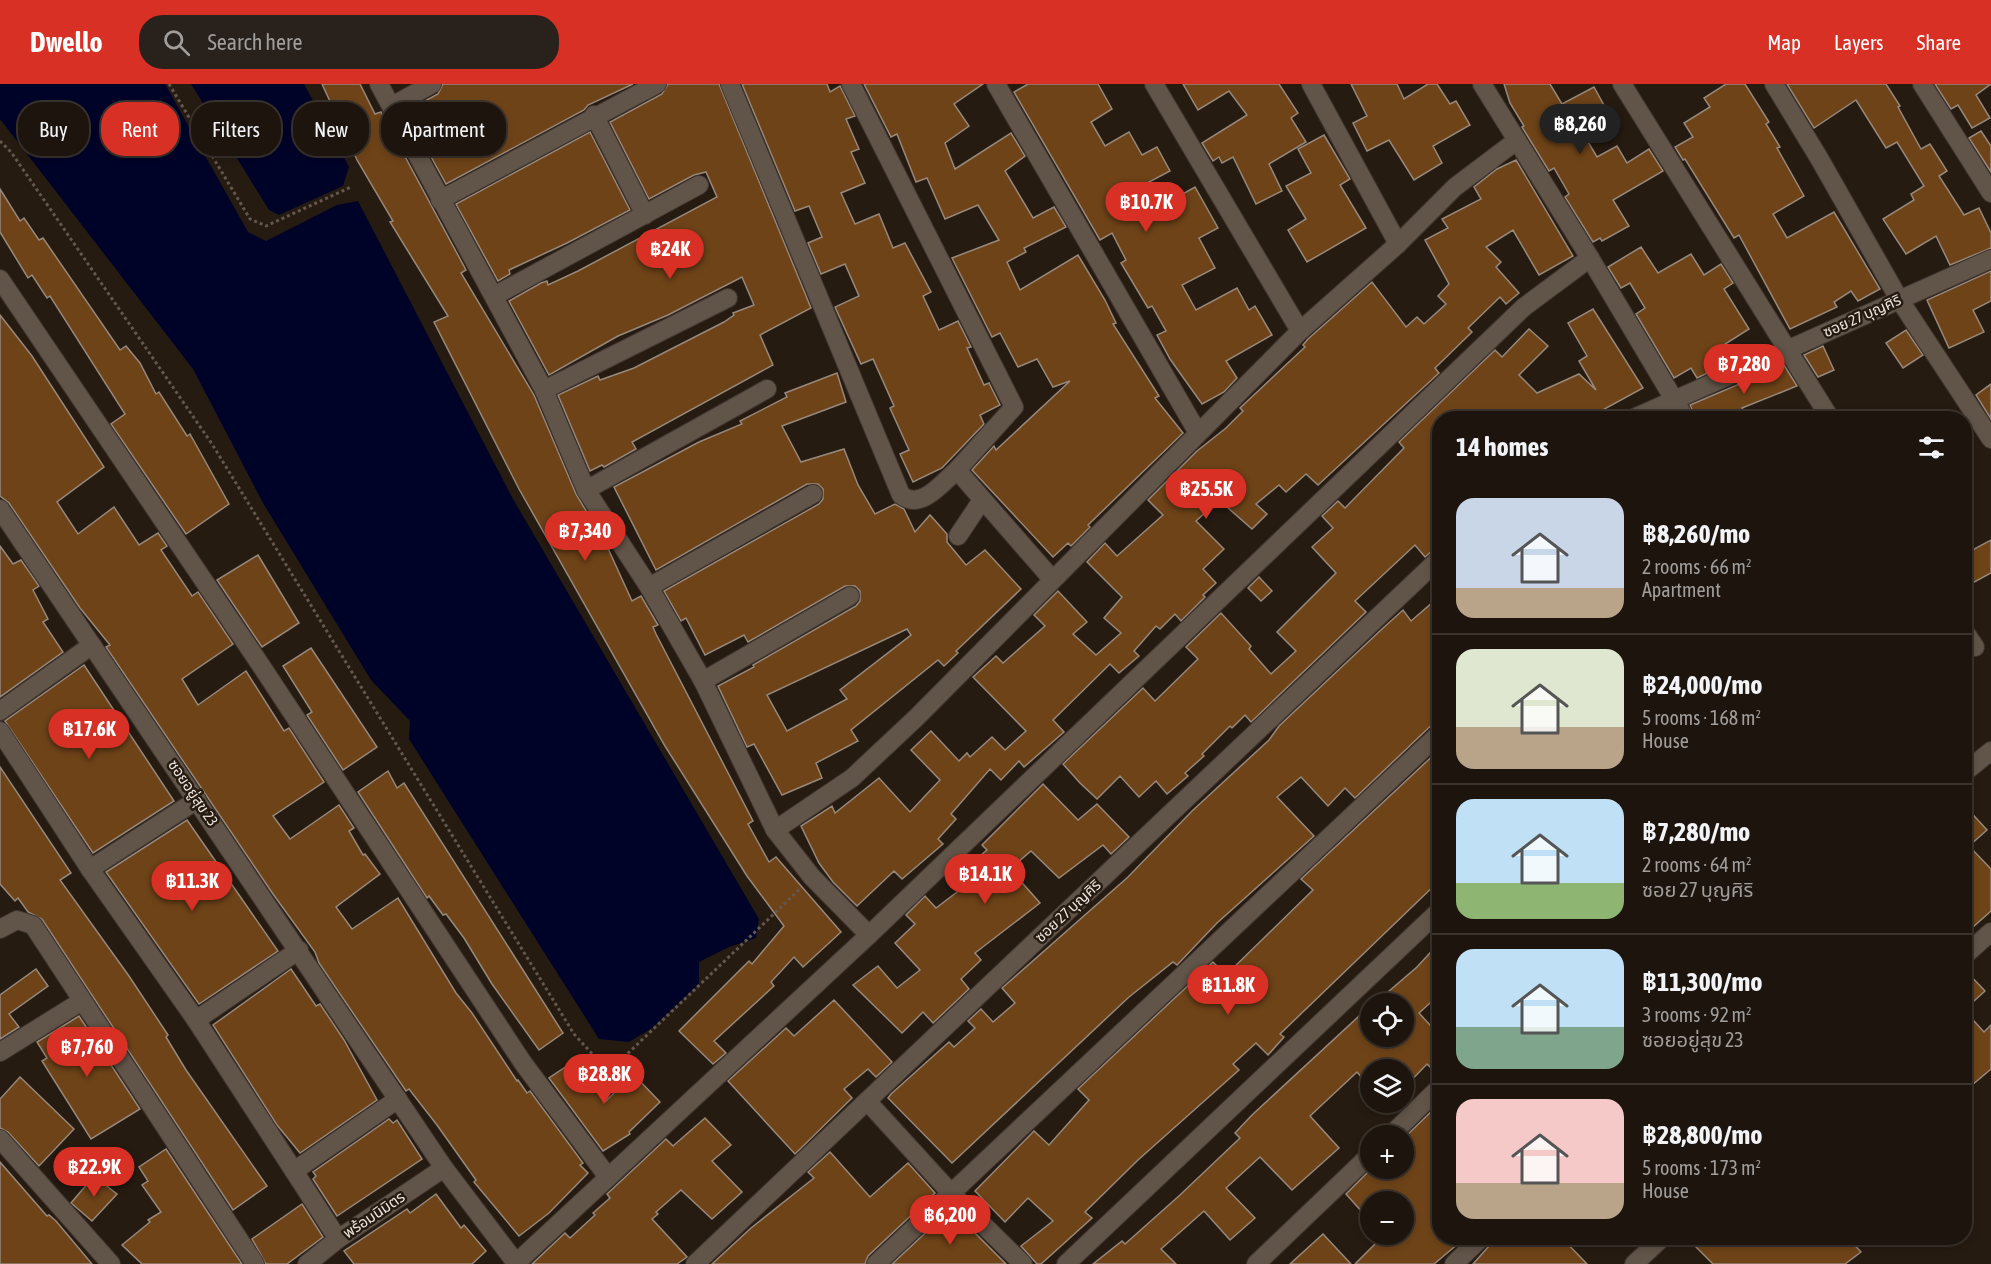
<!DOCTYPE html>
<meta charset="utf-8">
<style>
:root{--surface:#1c140d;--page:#29211b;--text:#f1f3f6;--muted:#a09e9d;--line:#3a332e;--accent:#d93025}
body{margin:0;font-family:"Asap Condensed","Noto Sans Thai",sans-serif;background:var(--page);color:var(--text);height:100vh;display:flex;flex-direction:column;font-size:22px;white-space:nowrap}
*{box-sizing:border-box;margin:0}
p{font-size:20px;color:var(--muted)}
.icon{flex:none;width:33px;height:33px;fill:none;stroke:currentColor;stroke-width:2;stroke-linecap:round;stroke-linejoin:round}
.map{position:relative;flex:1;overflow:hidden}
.sheet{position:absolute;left:1432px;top:327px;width:540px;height:834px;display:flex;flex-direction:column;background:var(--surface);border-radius:24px;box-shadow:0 3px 9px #0003,0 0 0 2px var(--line)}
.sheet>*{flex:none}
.hud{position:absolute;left:18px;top:18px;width:570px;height:54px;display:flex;gap:12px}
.buttons{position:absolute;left:1360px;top:909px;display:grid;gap:12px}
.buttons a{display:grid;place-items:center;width:54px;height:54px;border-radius:50%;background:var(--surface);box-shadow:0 3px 9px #0003,0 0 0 2px var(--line);font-size:30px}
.price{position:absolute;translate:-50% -51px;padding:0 14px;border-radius:21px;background:var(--accent);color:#fff;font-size:20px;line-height:39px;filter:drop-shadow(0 2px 3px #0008)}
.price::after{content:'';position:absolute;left:50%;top:36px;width:18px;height:14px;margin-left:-9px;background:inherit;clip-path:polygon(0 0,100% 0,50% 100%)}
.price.active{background:#222;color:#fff}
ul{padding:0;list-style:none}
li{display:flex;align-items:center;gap:18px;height:150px;padding:0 24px}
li+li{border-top:2px solid var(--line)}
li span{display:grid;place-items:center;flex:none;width:168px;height:120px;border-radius:18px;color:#555}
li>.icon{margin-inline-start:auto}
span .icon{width:72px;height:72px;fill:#fffc;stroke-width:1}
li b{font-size:26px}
h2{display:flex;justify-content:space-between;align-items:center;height:72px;padding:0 24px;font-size:26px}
.pill{padding:0 21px;border-radius:24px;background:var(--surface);box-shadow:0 3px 9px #0003,0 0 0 2px var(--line);font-size:21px;line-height:54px}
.pill.active{background:var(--accent);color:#fff}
header{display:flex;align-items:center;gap:36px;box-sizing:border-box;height:84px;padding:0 30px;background:var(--accent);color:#fff}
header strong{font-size:28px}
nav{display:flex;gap:33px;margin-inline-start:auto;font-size:21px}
.search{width:420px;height:54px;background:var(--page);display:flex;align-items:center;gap:15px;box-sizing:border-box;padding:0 21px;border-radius:24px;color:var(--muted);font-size:22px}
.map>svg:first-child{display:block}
.water{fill:#000328}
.building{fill:#6e4318;stroke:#97887c;stroke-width:1.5;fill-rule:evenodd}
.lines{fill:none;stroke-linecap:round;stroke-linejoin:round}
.street-casing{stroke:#403632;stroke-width:20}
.path{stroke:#63584f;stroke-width:3;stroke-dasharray:3 3;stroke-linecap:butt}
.street{stroke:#615448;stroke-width:18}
.labels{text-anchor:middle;stroke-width:5;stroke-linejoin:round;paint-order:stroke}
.street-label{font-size:15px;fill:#eee5df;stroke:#261b11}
</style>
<header>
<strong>Dwello</strong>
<div class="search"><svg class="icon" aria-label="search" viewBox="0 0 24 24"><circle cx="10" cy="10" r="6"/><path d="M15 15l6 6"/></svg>Search here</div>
<nav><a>Map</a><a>Layers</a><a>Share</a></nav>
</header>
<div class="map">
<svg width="1991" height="1180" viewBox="0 0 1991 1180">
<rect width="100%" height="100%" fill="#261b11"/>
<!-- water -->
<g class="water">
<path d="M0,0H165L248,148L266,157L337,121L358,117L513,415L759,835L756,854L729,863L699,878V900L652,944L629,958L599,955L409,655L410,637L371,596L263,419L193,285L0,35Z"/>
<path d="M191,0H304L349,83L343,102L279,131L269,126Z"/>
</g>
<!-- building -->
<g class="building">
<path d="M322,0H360L375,30L381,28L466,186L461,189L534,311L576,410L606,460L632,517L641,512L658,541L653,543L656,550L753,737L748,740L769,778L776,773L841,848L803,883L794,873L771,898L774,902L714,957L726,969L713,980L679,947L749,877L752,880L784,842L747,792L665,662L519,405L434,238L448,232L390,138L393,137L357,76Z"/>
<path d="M443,0H633L588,21L584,26L446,100L406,27L438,10Z"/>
<path d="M668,0H719L811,224L760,251L773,281L632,358L636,365L604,383L602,381L590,387L558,311L598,292L600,296L634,284L724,238L734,231L733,229L754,221L742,193L668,231L618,252L549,291L509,217L541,199L547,197L548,201L578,187L717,113L706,88L694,91L649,115L610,38L662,10Z"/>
<path d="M742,0H827L830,8L840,2L855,32L846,35L859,65L851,68L865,99L841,109L855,140L879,130L893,164L905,159L931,208L923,212L939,246L958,237L971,263L967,264L984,301L989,299L1000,321L980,331L984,340L942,384L913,398L900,370L909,366L890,324L894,322L873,275L861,280L835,223L859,212L845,180L821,190L808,159L822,153L809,122L795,127Z"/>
<path d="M864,0H983L954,20L969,42L945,59L955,85L1011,49L1025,72L1005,87L1033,134L1054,123L1066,143L1024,164L1026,168L1007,178L1020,206L1078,171L1105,216L1116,239L1113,240L1159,312L1155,314L1183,349L1088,441L1090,443L1071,462L1068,459L1053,473L972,386L994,362L996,366L1070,297L1053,303L1037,275L1018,283L1000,249L992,253L952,174L999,156L978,121L945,135L927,94L916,98L897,50L891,53Z"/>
<path d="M1028,0H1098L1112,25L1091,38L1105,62L1129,48L1142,71L1157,63L1170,87L1130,108L1144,132L1195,103L1218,144L1199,154L1215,184L1182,201L1196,226L1237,204L1249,226L1255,222L1272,251L1226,277L1237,294L1224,308L1202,320L1170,275L1157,251L1166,247L1152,222L1148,224L1121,179L1126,176L1112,149L1100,156L1014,8Z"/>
<path d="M1183,0H1279L1298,29L1291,34L1306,58L1269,80L1282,107L1256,120L1233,73L1222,79L1219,73L1213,77L1202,59L1247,31L1229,7L1198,26Z"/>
<path d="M1351,0H1397L1404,15L1428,0H1437L1450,20L1456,17L1470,41L1433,62L1442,79L1414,96L1389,56L1367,67L1353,39L1367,32Z"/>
<path d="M1504,0H1550L1562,20L1594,3L1606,25L1578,41L1597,73L1617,62L1627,79L1649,65L1663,87L1613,116L1629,142L1602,157L1600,154L1593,158L1565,113L1569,110L1554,84L1549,87L1522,43L1524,42L1510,19Z"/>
<path d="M1726,0H1745L1769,38L1766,40L1780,63L1777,64L1804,112L1773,130L1787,154L1834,128L1880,205L1858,217L1851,207L1834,218L1837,223L1790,245L1739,151L1734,154L1685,75L1683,76L1675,63L1693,53L1684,39L1710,23L1704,14Z"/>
<path d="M1787,0H1886L1900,22L1898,23L1921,65L1930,60L1947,87L1939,92L1964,131L1979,124L1991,149V164L1950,181L1936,152L1906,170L1883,135L1914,116L1911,110L1924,102L1897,58L1886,64L1856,16L1814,44Z"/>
<path d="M1935,0H1991L1976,11L1990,34L1972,44L1958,21L1951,25Z"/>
<path d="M1981,47L1991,62V88L1969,54Z"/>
<path d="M590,48L630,126L567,159L509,186L510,190L498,197L456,120Z"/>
<path d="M1324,51L1350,95L1340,101L1366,144L1307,178L1288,146L1306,135L1286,102L1311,89L1298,65Z"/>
<path d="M1516,76L1573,172L1539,191L1513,146L1486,163L1501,178L1496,183L1519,209L1506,220L1500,213L1468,244L1472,248L1435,284L1439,289L1318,401L1306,390L1286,408L1279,401L1256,420L1267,430L1252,445L1219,416L1196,437L1224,465L1203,485L1216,499L1203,511L1205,513L1181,537L1175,530L1160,545L1156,542L1134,567L1139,572L1119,589L1110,580L1053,636L1064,648L1024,683L1019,677L1001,696L990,685L951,730L956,735L938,755L943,760L902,795L894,787L857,822L833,798L819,779L801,742L832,722L835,729L879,694L910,728L940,696L911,666L931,647L959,677L967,669L970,673L992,653L1005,666L1026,647L973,593L996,572L1003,579L1045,542L1034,531L1058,507L1087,538L1073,550L1096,571L1121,549L1104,534L1122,513L1087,478L1105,459L1117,472L1163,431L1148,416L1197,367L1226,344L1243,327L1240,324L1305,263L1303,261L1308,255L1372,198L1406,243L1417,233L1424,240L1446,220L1438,212L1449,200L1425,156L1448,144L1442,135L1481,115L1474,103L1497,85Z"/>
<path d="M0,105L20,137L24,134L39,156L43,154L120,266L126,262L140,279L156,310L159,308L187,352L190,350L229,420L186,450L111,340L125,330L50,212L47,214L32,191L28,194L0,148Z"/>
<path d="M1641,163L1658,189L1691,170L1704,191L1721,180L1733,199L1724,205L1749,245L1714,267L1723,282L1697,294L1691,284L1674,294L1636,230L1645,224L1630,199L1621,204L1608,183Z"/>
<path d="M1991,187V217L1973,226L1984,248L1949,264L1927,216Z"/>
<path d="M1593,225L1643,304L1588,334H1440V460L1425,473L1415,461L1355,517L1366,528L1251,638L1245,631L1232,644L1230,642L1202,670L1204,672L1185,689L1188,692L1167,710L1156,697L1139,713L1120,692L1097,715L1080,699L1063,680L1143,604L1155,617L1198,575L1186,563L1221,529L1251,562L1249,565L1271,590L1296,567L1277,548L1336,489L1312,463L1333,444L1322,432L1338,417L1345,424L1404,364L1399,358L1495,266L1502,273L1529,245L1548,262L1519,291L1537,309L1579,290L1596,306L1579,277L1587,272L1568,239Z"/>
<path d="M0,231L32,272L104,383L57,418L78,450L114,423L139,461L158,449L167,462L161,466L192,512L198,508L233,560L182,595L198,621L246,587L284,647L289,644L324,698L273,732L290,755L339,721L354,744L349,747L363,771L365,770L380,790L336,823L352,845L398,814L456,909L472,929L517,997L518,996L527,1009L530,1007L583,1079L580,1081L588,1089L549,1129L519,1152L474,1098L476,1096L437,1041L409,1005L406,1007L319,879L315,868L273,810L106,563L110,561L80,524L9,419L0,412Z"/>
<path d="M1906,246L1923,271L1903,284L1886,259Z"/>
<path d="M1823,262L1834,286L1818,293L1804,271Z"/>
<path d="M1784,281L1797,302L1742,324L1747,334H1696L1690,321Z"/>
<path d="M837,289L846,318L782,342L801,378L844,365L858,401L875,430L895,420L904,425L915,448L930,431L947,450V458L966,481L985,466L1021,505L956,567L958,569L944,582L938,576L851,646L858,657L816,679L822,694L782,711L754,660L747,663L718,602L754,583L753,581L856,522L860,517V507L855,502H845L748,558L744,551L705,571L686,534L681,537L664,507L819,420L823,415V405L818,400H807L656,486L614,403L699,358L742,340L740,337L787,313L785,309ZM907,545L911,551L840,606L847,615L787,647L767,611Z"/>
<path d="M1991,300V335L1976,311Z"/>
<path d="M1991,456V489L1965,503V470Z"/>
<path d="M0,462L13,480L21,476L39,502L33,506L48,535L43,538L63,568L0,613Z"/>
<path d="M258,471L299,539L262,563L217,496Z"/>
<path d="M1259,493L1272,507L1261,517L1248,504Z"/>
<path d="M1440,512V633L1355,714L1345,704L1328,722L1301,693L1277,713L1314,752L1217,839L1177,881L1173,878L1129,913L952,1079L888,1014L891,1010L949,958L954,963L975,944L968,937L981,925L993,938L1015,919L1002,904L1128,793L1192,727L1269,656L1279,642L1382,545L1403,526L1411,537Z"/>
<path d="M311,564L377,663L343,686L307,631L312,628L283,582Z"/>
<path d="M84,581L174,717L93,769L5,637Z"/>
<path d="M1440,665V796L1280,950L1284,953L1268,971L1256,959L1233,980L1239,986L1138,1076L1085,1128L1092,1134L1041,1180H1037L1021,1162L1053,1137L1028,1114L1005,1138L975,1107L1034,1047L1049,1061L1089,1016L1078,1005L1213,878L1226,891L1313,806L1301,795Z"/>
<path d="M0,683L71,789L60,796L129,892L168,951L166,953L186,986L267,1102L233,1126L42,835L28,828L18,814L15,817L0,800Z"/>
<path d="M388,687L397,704L404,699L563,949L539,966L492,900L464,854L446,830L443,831L429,812L427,814L358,708Z"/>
<path d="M1043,700L1078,736L1097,720L1129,753L1111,770L1103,761L1059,794L1031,767L1010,785L1040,819L975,869L981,876L961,895L969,905L933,939L923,928L902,949L853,901L878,882L897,904L920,886L895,859L915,840L906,831L925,812L936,824L961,805L952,795L987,766L982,761Z"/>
<path d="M1965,722L1987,746L1969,762L1991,785V827L1965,850Z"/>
<path d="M187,736L278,867L199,920L106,788Z"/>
<path d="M1440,858V910L1419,929L1440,952V976L1432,985L1427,980L1404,1004V986H1371V1004L1357,988L1310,1032L1339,1064L1292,1106L1260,1073L1226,1104L1255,1134L1230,1156L1204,1127L1161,1165L1176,1180H1093L1122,1157L1125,1160L1180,1111L1240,1054L1235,1049L1252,1031L1371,921V952H1404V920H1374L1417,883Z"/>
<path d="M36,885L48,902L9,930L19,943L0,955V911Z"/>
<path d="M291,885L316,922L320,920L344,956L377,1016L300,1069L277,1041L213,941Z"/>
<path d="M1965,886L1985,907L1965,925Z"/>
<path d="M834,916L892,978L876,993L868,985L844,1005L852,1014L795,1070L728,997L786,944L794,952Z"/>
<path d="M1965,927L1984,948L1991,941V985L1965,1007Z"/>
<path d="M79,932L140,1025L91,1055L42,977L47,974L37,958Z"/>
<path d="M576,976L606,1017L633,990L660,1018L629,1048L630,1050L603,1067L549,994Z"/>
<path d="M20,993L74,1045L39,1082L8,1048L0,1044V1015Z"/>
<path d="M1440,1019V1154H1465L1434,1180H1355L1385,1150H1404V1118H1371V1138L1346,1110L1372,1084H1404V1054Z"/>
<path d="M705,1034L731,1061L712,1077L742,1108L712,1135L681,1106L656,1128L658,1130L652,1135L687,1173L677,1180H532L565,1149L570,1154L595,1131L593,1129L610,1114L607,1110L666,1055L673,1062Z"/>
<path d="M389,1035L393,1039L397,1036L422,1075L337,1132L313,1095L316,1092L313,1088Z"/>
<path d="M166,1065L234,1168L242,1180H142L122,1161L150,1138L148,1136L161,1128L142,1101L148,1097L139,1083Z"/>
<path d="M830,1068L870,1113L908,1079L935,1109L868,1172L865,1180H712L751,1144L814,1094L808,1088Z"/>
<path d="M0,1078L47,1132L49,1131L56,1137L92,1180H0Z"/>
<path d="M94,1092L117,1110L92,1137L71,1119Z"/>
<path d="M436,1110L461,1144L464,1141L486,1167L472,1180H354L344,1167L407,1125L410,1129Z"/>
<path d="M302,1120L323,1153L287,1180H266L252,1155Z"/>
<path d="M951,1125L1006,1180H892Z"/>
<path d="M1323,1150L1351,1180H1290Z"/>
<path d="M1492,1154H1562L1587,1180H1473L1489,1162Z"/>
<path d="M1687,1154H1848L1861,1168L1845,1180H1713Z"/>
</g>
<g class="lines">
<defs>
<g id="street">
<path d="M379,0L544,306L586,406L649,503L703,597L775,746L812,793L869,851"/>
<path d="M730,0L901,411C921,427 942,399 957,386"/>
<path d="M851,0L1014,323L957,386L1052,495"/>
<path d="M996,0L1198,349"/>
<path d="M1154,0L1300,247"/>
<path d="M1311,0L1398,160"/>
<path d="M1482,0L1590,174L1685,334"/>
<path d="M1622,0L1830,334"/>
<path d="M1774,0L1819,74L1899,215L1991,355"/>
<path d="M1922,0L1991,109"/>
<path d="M392,22L432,0"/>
<path d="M594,31L645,131"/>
<path d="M440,116L657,0"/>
<path d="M0,195L262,583L523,979L608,1093"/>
<path d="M494,212L699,101"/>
<path d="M544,306L728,214"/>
<path d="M1634,334L1991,175"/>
<path d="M586,406L767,305"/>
<path d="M0,425L444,1084L516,1179"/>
<path d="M958,452L982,416"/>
<path d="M649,503L813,410"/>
<path d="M1965,548L1975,563"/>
<path d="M703,597L850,512"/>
<path d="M0,627L92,561"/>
<path d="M0,647L90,785L196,936L338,1155"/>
<path d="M1965,688L1991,667"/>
<path d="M775,746L852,694L917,633L1300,247L1398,160L1455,103L1516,57"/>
<path d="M90,785L197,716"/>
<path d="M0,845L17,836L33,841L255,1180"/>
<path d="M1965,871L1991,848"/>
<path d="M196,936L299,866"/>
<path d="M0,968L82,917"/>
<path d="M867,1017L951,1109L1023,1180"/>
<path d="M1390,1052L1440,1003"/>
<path d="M0,1055L111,1180"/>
<path d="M294,1087L398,1015"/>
<path d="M307,1180L338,1155L444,1084"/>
<path d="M515,1180L869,851L1524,223L1590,174"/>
<path d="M695,1180L1440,474"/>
<path d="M876,1180L1440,649"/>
<path d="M1066,1180L1440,826"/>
<path d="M1256,1180L1371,1070"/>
<path d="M1454,1180L1481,1154"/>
<path d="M1634,1180L1662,1154"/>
</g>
</defs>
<!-- street casing -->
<use href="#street" class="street-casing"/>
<!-- path -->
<g class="path">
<path d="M169,0L250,135L266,142L351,103"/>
<path d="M0,57L11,68L212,360L574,950L595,973L623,974L800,805"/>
</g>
<!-- street -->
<use href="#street" class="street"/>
</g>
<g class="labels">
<!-- street labels -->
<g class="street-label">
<text transform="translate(1862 232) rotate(-24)" y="5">ซอย 27 บุญศิริ</text>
<text transform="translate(193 709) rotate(56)" y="5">ซอยอยู่สุข 23</text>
<text transform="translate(1068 827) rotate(-43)" y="5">ซอย 27 บุญศิริ</text>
<text transform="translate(374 1131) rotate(-34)" y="5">พร้อมนิมิตร</text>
</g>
</g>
</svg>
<div class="buttons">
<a><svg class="icon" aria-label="locate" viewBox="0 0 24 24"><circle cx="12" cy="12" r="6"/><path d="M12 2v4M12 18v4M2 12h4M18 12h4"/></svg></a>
<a><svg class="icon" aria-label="layers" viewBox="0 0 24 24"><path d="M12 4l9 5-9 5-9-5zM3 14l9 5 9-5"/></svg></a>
<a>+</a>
<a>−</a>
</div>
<b class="price active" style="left:1580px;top:71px">฿8,260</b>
<b class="price" style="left:1146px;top:149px">฿10.7K</b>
<b class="price" style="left:670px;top:196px">฿24K</b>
<b class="price" style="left:1744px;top:311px">฿7,280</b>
<b class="price" style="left:1206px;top:436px">฿25.5K</b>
<b class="price" style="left:585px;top:478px">฿7,340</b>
<b class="price" style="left:89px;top:676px">฿17.6K</b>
<b class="price" style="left:985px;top:821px">฿14.1K</b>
<b class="price" style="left:192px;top:828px">฿11.3K</b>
<b class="price" style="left:1228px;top:932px">฿11.8K</b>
<b class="price" style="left:87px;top:994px">฿7,760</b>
<b class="price" style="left:604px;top:1021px">฿28.8K</b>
<b class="price" style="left:94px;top:1114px">฿22.9K</b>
<b class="price" style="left:950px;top:1162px">฿6,200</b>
<div class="hud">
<a class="pill">Buy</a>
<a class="pill active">Rent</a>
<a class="pill">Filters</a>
<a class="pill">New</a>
<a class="pill">Apartment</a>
</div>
<section class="sheet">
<h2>14 homes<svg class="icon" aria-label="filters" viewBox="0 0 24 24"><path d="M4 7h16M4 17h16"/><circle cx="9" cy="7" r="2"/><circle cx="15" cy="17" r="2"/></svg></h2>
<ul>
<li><span style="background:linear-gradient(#c9d6e8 75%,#b9a48a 0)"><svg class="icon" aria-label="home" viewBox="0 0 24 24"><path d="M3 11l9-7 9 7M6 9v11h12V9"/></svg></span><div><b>฿8,260/mo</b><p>2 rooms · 66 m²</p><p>Apartment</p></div></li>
<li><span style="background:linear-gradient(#dfe7d0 65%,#b9a48a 0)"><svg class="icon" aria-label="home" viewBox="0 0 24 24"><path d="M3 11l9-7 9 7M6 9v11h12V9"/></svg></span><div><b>฿24,000/mo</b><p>5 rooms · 168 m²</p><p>House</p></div></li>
<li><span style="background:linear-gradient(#bfe0f5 70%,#8fb573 0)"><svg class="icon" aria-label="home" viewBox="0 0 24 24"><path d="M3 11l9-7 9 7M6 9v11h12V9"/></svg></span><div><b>฿7,280/mo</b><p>2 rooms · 64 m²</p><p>ซอย 27 บุญศิริ</p></div></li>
<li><span style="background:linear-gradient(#bfe0f5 65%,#7fa58c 0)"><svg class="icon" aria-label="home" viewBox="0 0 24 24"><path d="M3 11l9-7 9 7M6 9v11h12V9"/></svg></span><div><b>฿11,300/mo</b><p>3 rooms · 92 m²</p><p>ซอยอยู่สุข 23</p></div></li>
<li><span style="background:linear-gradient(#f6c9c9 70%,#b9a48a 0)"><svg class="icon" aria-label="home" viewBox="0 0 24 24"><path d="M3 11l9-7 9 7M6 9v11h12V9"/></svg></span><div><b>฿28,800/mo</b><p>5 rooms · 173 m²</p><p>House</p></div></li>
</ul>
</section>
</div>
